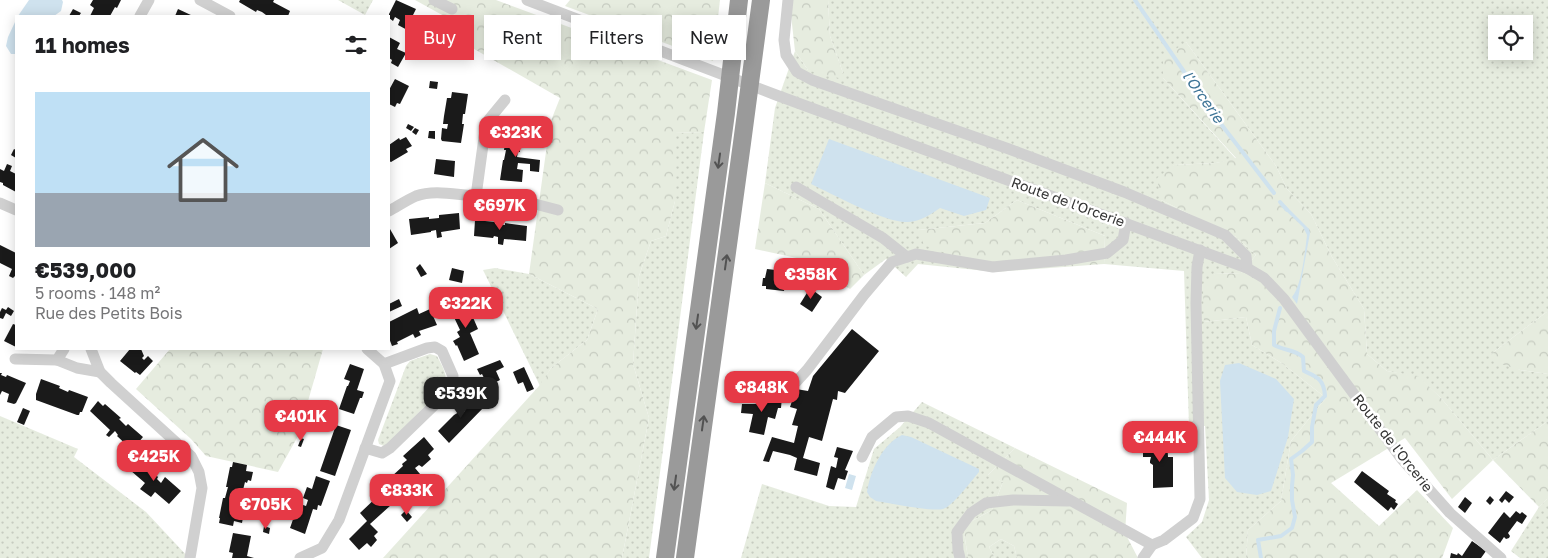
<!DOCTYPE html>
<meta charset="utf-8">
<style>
:root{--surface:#fff;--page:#f2f2f2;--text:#202124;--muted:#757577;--line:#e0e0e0;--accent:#e63946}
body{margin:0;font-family:"Golos Text",sans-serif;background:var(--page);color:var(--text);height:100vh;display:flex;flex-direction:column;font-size:19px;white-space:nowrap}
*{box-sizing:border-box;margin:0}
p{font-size:16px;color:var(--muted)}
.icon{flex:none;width:28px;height:28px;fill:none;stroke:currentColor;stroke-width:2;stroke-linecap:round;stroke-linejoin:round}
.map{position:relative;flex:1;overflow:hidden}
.panel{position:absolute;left:15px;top:15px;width:375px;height:335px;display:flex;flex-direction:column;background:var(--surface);border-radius:0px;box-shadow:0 2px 12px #0003}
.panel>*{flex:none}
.banner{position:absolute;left:405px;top:15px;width:475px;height:45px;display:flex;gap:10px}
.tools{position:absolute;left:1488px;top:15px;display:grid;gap:10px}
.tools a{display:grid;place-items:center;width:45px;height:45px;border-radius:0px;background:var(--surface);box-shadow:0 2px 12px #0003;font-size:25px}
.price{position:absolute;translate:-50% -42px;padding:0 11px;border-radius:10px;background:var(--accent);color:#fff;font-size:16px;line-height:32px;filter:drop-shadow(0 1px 2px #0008)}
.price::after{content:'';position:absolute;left:50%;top:30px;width:15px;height:11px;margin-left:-8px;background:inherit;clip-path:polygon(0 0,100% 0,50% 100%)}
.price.current{background:#222;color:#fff}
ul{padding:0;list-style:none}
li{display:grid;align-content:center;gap:10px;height:265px;padding:0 20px}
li+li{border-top:1px solid var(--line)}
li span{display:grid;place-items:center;height:155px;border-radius:0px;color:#555}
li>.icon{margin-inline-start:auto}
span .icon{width:90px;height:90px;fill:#fffc;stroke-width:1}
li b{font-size:21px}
h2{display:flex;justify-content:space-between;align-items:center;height:60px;padding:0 20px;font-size:21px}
.tag{padding:0 18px;border-radius:0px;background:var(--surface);box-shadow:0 2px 12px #0003;font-size:18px;line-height:45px}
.tag.current{background:var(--accent);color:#fff}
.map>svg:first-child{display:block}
.grass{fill:url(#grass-dots);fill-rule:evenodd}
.forest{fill:url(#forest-crowns)}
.water{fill:#cfe2ee}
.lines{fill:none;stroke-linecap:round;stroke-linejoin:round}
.stream{stroke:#cfe2ee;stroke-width:4}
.building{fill:#1a1a1a}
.minor{stroke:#d0d0d0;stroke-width:11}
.highway{stroke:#9a9a9a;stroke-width:18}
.oneway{stroke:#525252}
.labels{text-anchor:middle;stroke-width:5;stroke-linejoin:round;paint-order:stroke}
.street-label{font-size:14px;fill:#333;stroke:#fff}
.water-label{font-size:15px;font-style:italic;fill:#3f7597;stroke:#fff}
</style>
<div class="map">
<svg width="1548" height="558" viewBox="0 0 1548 558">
<defs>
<pattern id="grass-dots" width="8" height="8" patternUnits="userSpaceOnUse" patternTransform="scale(1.25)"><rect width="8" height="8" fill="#e6ecdf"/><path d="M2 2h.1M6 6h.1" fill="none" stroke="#c6cbc0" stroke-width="1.8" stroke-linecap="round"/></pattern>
<pattern id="forest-crowns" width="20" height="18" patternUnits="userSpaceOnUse" patternTransform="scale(1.25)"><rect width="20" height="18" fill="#e6ecdf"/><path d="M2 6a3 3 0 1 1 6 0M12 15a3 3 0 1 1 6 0" fill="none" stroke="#c6cbc0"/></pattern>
</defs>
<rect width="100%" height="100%" fill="#fff"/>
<!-- grass -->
<g class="grass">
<path d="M338,0H373L365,15Z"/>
<path d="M828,0H1548V311L1491,354L1520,370L1548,374V421L1493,460L1441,398L1418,377L1387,371L1367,354L1364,309L1332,257L1311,214L1287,189L1276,166L1186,42L1163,78L1236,159L1216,163L1174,165L1161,200L1236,237L1256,255L1241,273L1215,274L1204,322L1246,317L1252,345L1283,364L1326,398L1291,441L1281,501L1248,530L1246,558H1202L1186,537L1202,522L1209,500L1205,426H1189L1184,271L1104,264L1105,236L1017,200L985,223L918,230L996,272L918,264L906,277L886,259L864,275L819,209L765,183L775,108L795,51L808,70L843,73L830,36ZM1496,24H1524V51H1496Z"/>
<path d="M704,132L649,558H622L649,418L633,364L639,276L651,241L666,236L675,201V133Z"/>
<path d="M495,268L529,274L598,309L587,340L551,368L540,386L483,270Z"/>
<path d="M430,354L437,356C443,368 450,377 442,389L391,441L384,446L379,444L378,440L406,366L410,361Z"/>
<path d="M922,402L1015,448L988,475L1003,482L992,510L963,526L968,558H741L762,484L829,506L856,507L874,449L900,427Z"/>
<path d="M0,416L78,449L74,457L146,512L189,558H0Z"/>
<path d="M1548,498V558H1520L1511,551L1539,507Z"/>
<path d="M1001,539L1014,546L1017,558H995L989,547Z"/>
</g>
<!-- forest -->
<g class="forest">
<path d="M415,0H496L712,80L704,132L675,133V201L666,236L651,241L639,276L633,364L649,418L622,558H383L539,386L551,368L587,340L598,309L529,274L550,123L560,98L439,29L444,16Z"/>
<path d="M570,0H720L713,61L565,6Z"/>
<path d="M793,0H828L830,36L843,73L839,78L823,75L808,70L795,51L791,15Z"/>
<path d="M1186,42L1276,166L1287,189L1311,214L1332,257L1364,309L1367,354L1387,371L1418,376L1441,398L1493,460L1548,421V498L1539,507L1493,460L1452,499L1405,438L1331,483L1379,526L1417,490L1453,528L1442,558H1246L1248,530L1281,501L1291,441L1326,398L1283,364L1252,345L1246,317L1204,322L1203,287L1215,274L1241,273L1256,255L1236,237L1161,200L1157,178L1174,165L1216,163L1236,158L1163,78V58Z"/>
<path d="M765,183L819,209L864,275L850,289L806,260L755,249Z"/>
<path d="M1017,200L1105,236L1104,264L996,272L924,245L918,230L985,223Z"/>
<path d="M1548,311V374L1520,370L1494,362L1491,354Z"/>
<path d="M170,349H323L298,436L278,472L206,456L191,439L136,389Z"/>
<path d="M1015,448L1127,503L1125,533L1138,558H1017L1014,546L1001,539L989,547L995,558H968L963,526L992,510L1003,482L987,476Z"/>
</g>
<!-- water -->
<g class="water">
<path d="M29,0H62L63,2L61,11L54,16H18Z"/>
<path d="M16,20V54H11L6,46L8,37Z"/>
<path d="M829,139L990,198L986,210L964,216L940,208C930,215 921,221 908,222C888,224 832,194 811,184Z"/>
<path d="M1285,205L1309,229L1310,233L1297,304L1292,297C1302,285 1305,251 1307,235L1303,227L1284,209Z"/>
<path d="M1239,363L1276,379L1294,399L1288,437L1271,491L1257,495L1237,492L1225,478L1220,381L1225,365Z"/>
<path d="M902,435L911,437L979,469V472C972,480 952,507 943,509C933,512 889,503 876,501L870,497L867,492C870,472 882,444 902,435Z"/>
<path d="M849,474L856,476L852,490L845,488Z"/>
</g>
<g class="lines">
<!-- stream -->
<g class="stream">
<path d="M1135,0L1211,111L1274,193"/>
<path d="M1280,202L1287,210"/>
<path d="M1261,558L1258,540L1281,536L1292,528L1295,517L1292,500V486L1293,475L1291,459L1302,451L1312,442V427L1316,405L1325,396C1324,379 1317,377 1304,371L1303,357C1294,349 1285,351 1274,345V331L1280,308"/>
</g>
</g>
<!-- building -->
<g class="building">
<path d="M93,0H121L117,8L115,7L110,16H90L94,8L90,5Z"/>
<path d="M240,0H274L273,2L290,11L288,16H265L266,15L262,12L257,10L256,12L239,2Z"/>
<path d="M396,0L416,9L413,15L418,18L411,32L398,25L400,20L395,17L393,21L389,18V14Z"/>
<path d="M73,9L81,13L79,16H69Z"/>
<path d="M178,9L193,16H175Z"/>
<path d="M389,37L400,43L397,49L406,53L398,67L391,63L392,60L389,58Z"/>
<path d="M395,79L409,86L400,104L397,103L395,107L389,104V90Z"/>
<path d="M430,81L438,82L437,89L429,88Z"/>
<path d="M452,92L468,94L465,114H463L462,124H464L461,143L442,141L441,139L442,128L447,129L448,124H443L444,116L447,98H451Z"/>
<path d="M408,124L414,127L411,131L406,128Z"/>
<path d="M415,128L419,130L416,135L412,132Z"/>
<path d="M507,130L522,132L521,139L527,140L526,147L520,146V152H518L517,157L540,160L539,172L530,171V164L518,163L517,169L523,170L522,182L500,180L503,160H504L506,150H504Z"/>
<path d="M429,131H435V139L428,138Z"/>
<path d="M406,137L412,146L406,149L408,152L391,162L389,161V145L399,138L400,140Z"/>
<path d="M14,149L16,150V158L11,155Z"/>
<path d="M436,159L455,161L454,177L434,174Z"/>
<path d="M7,164L12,166L10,171L16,174V192L3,185V183L0,182V169L4,171Z"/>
<path d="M459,213L460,229L441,232L442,237L437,238L436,230L431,231V232L411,235L409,219L429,217V219L439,218V215Z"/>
<path d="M475,220L495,222V224L505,225V223L527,226L526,241L504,239L503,245L498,244V237L494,236L493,238L474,236Z"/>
<path d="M390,229L398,243L389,249V230Z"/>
<path d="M0,245L16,253V277L15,276L13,278L9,276L12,269L0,263Z"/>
<path d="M420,264L427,274L421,277L416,268Z"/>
<path d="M452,268L464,271L462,283L449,280Z"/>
<path d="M776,268L787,270L784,291L766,289V286H762L763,278H765L767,269L776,270Z"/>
<path d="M810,288L822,297L812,312L800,304Z"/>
<path d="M471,295L474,303L468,306L478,329L470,333L479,354L464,361L457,345L456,346L453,341L460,337L457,332L460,330L452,313L461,309L457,301Z"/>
<path d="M399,299L402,306L389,312V304Z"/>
<path d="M8,307L14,311L11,316L6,313L3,319L0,318V312L2,308L6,310Z"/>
<path d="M417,308L419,314L430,309L437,325L419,331L421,335L415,338L413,334L397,342L398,344L392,346L389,338V322Z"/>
<path d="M13,324L16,325V347L4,341Z"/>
<path d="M852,329L879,351L845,393L838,391L837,400L833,399L822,441L809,437L803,458L820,463L817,476L794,470L797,458L790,455L773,451L769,462L763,461L772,437L794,443L798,426L792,425L797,409L790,407L796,389L808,391L813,376Z"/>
<path d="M130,349L133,350L134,349H141L144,356L142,358L144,360L148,356L153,361L140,375L136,372L135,373L120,361Z"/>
<path d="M500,360L504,367L496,371L500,380L488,386L482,374L480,375L477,369Z"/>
<path d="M350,364L364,369L357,390L364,392L362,398H360L354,414L339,409L347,386H348L350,381L344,379Z"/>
<path d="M524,367L534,389L527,392L523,382L518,384L513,372Z"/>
<path d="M0,373H2L1,375L6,377L7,375L26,383L16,403L14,404L7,402L9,394L2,391L0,395Z"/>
<path d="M41,379L60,386L59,388L68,392L69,390L88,397L82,412H80L79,415H77L36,400V394Z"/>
<path d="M475,395L485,406L449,443L438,431L454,415L459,412L461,415L465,411L462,408Z"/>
<path d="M761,397H782L781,408H778L775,419L768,417L764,435L749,432L753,414L741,413L742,404H759V402H761Z"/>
<path d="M98,401L103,406L105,404L121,418L119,419L126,426L128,424L143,437L132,450L117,436L118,435L115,431L109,437L106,435L110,430L90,411Z"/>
<path d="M309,401L319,404L318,410L316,409L313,420L304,417Z"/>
<path d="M23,408L30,411L24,425L17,422Z"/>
<path d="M336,425L351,430L335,476L320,471Z"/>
<path d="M424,437L434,449L428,455L431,459L422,467L419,465L415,468L420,474L402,490L390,478L403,466L402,464L407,460L403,456Z"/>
<path d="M301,438L304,439L301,447L298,446Z"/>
<path d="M1153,438H1167L1168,457H1173V487L1153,488V465L1150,463V461L1151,457H1143V443H1153Z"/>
<path d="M837,447L853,451L845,470L848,471L845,480L838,478L834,490L826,487L831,466L836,468L838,458L834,457Z"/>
<path d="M142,457L157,470L154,473L158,477L157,479L161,483L165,477L181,491L169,504L155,492L151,497L140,489L145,483L130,470Z"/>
<path d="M233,462L247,465L246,471L253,472L251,481L248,480L247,483L245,482L243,490L249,491L246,503L241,502L239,511L244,512L242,523L234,521L233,526L219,523L220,518H219L223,498H225L228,487H226L230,467H232Z"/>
<path d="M1362,471L1389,491L1387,494L1396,500L1395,502L1398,504L1394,510L1391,507L1388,511L1354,482Z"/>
<path d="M316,476L330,481L321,506L318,505L317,510L313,509L305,534L290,528L297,508H298L300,504L306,506L308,500L303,498L307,487L312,489Z"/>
<path d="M1506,491L1514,497L1509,503L1505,499L1502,503L1499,500Z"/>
<path d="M380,494L391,505L370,524L378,532L374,536L377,540L371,547L367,543L359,550L349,539L367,521L360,513Z"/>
<path d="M1490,496L1494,500L1490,505L1486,501Z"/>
<path d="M1465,497L1472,503L1465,513L1458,507Z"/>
<path d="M406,510L412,517L407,522L401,515Z"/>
<path d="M1516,511L1520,514L1522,512L1527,516L1522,524L1517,521L1508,533L1510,536L1509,538L1506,539L1504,537L1500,543L1488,533L1504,512L1510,518Z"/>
<path d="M264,526L270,528L269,534L263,532Z"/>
<path d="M233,533L251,536L247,556L254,558H232L233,553L229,552Z"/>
<path d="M1472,541L1486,551L1481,558H1450L1451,553L1457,555L1458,553L1462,556Z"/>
</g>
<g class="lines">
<!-- minor -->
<g class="minor">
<path d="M200,0L230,16"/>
<path d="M434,0L452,9"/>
<path d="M527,0L776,95L1247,268L1264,278L1284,299L1401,458L1450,513L1501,558"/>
<path d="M788,0L784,40L786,55L797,72L812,80L1009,149L1124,192L1225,235L1246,256L1247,268"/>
<path d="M140,16L149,0"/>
<path d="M796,187L883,238L907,257"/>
<path d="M476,196L535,204L558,210"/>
<path d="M0,203L16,210"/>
<path d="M389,211C398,206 407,200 416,196C434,189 457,195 476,196L486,123L505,100"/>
<path d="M91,349L100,372L111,383L191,456L199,472L202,488L190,558"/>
<path d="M15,359L57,360L64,349"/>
<path d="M57,360L77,368L100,372"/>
<path d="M776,389L796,382L807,370L864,295L892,262L916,254L993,267L1002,266L1066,260L1107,253L1123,240L1126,223"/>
<path d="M365,448L382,453L390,448L452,388L453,376L442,351L435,347L427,348L384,364"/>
<path d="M862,457L872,437L896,417L908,416L929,423L1152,545"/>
<path d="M300,558L322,548L339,520L390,381L384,364L367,349"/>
<path d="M960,558L958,550L957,532L971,513L986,503L1013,500L1068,501"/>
<path d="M1143,558L1152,545L1164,540L1193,518L1200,499L1196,303L1197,267L1200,250"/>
</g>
<!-- highway -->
<g class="highway">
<path d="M665,558L726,113L739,0"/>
<path d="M685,558L742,143L761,0"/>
</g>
</g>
<!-- one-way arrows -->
<defs><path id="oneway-shaft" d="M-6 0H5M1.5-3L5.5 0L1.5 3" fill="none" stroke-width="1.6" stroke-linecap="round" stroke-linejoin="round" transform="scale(1.25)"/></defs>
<g class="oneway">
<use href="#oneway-shaft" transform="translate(719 161) rotate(98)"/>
<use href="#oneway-shaft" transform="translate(726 262) rotate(-82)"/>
<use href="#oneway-shaft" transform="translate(697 322) rotate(98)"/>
<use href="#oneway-shaft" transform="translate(703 423) rotate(-82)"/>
<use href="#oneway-shaft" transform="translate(675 483) rotate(98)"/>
</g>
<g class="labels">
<!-- street labels -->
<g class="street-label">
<text transform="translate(1068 202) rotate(20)" y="5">Route de l'Orcerie</text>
<text transform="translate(1393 443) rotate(52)" y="5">Route de l'Orcerie</text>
</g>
<!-- water labels -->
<g class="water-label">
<text transform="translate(1203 97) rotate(55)" y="5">l'Orcerie</text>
</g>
</g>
</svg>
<div class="tools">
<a><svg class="icon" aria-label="locate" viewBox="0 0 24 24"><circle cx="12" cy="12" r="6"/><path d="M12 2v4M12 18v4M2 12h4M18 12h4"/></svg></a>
</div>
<b class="price" style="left:516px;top:158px">€323K</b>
<b class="price" style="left:500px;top:231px">€697K</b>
<b class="price" style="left:811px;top:300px">€358K</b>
<b class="price" style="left:466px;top:329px">€322K</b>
<b class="price" style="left:762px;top:413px">€848K</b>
<b class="price current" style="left:461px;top:419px">€539K</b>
<b class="price" style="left:301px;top:442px">€401K</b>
<b class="price" style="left:1160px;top:463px">€444K</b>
<b class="price" style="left:154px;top:482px">€425K</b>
<b class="price" style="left:407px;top:516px">€833K</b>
<b class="price" style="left:266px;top:530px">€705K</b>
<div class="banner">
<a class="tag current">Buy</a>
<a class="tag">Rent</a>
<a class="tag">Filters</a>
<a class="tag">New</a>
</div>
<section class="panel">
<h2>11 homes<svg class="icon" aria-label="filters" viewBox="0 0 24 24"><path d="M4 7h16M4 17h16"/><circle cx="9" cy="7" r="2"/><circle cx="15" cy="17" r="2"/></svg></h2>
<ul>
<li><span style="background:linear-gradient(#bfe0f5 65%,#9aa5b1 0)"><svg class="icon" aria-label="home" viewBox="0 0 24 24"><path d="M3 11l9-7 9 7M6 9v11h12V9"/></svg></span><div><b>€539,000</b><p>5 rooms · 148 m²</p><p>Rue des Petits Bois</p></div></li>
</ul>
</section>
</div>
